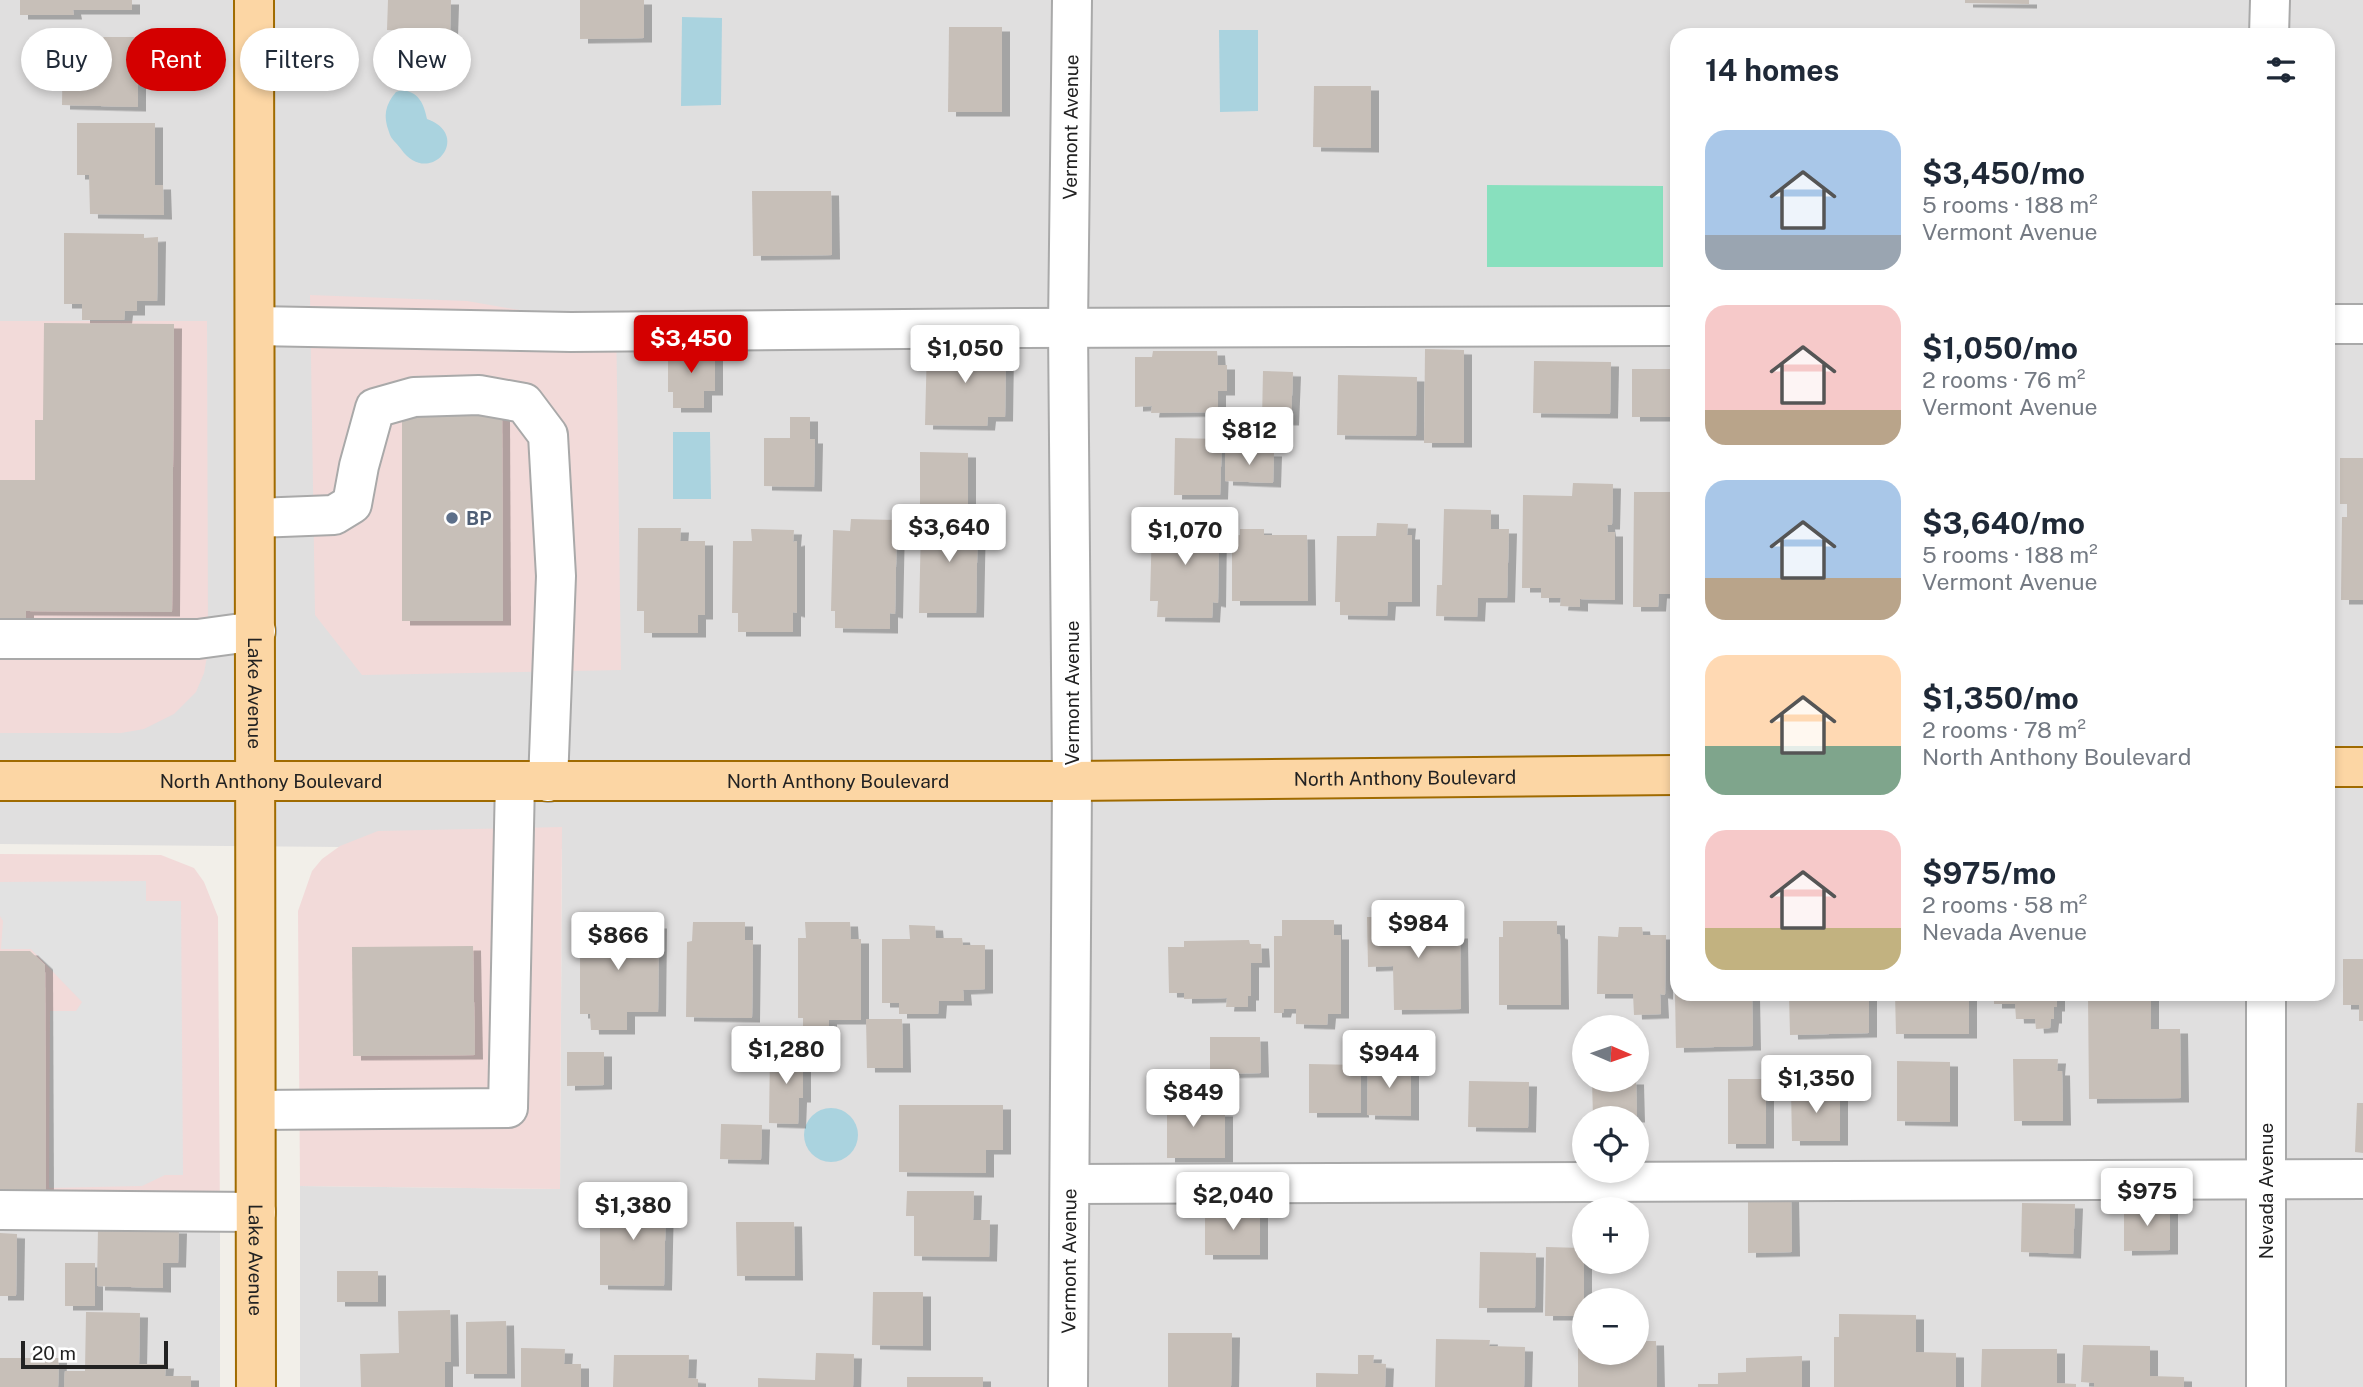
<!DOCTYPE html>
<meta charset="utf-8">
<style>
:root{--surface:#fff;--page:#f6f6f7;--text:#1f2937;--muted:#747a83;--accent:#d40000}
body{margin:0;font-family:"Public Sans",sans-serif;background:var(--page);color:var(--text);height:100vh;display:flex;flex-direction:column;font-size:26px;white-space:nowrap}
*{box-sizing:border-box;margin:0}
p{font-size:23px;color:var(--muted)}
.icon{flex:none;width:38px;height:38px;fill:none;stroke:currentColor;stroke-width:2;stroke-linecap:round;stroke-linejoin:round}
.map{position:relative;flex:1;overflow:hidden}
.sheet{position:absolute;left:1670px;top:28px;width:665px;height:973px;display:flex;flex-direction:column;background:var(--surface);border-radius:21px;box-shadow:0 4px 10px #0003}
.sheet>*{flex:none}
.guide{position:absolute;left:21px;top:28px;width:665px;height:63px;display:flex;gap:14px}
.needle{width:46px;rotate:92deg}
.buttons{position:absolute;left:1572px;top:1015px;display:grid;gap:14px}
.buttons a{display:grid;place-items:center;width:77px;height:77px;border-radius:50%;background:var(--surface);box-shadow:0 4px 10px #0003;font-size:35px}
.scale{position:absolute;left:21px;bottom:18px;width:147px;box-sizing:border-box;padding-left:7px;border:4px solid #222;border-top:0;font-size:19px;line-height:24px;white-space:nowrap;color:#222;-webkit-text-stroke:5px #fff;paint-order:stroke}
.price{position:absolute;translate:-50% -60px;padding:0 16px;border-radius:7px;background:#fff;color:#222;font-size:23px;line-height:46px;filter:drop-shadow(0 2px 4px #0008)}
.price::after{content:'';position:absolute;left:50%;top:42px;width:21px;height:16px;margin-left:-10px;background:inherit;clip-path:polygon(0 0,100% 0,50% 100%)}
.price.on{background:var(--accent);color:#fff}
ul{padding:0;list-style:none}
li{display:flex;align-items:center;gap:21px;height:175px;padding:0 35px}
li span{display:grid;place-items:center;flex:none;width:196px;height:140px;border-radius:21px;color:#555}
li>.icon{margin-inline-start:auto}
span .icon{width:84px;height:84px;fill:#fffc;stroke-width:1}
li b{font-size:30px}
h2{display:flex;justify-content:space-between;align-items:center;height:84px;padding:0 35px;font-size:30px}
.tag{padding:0 24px;border-radius:32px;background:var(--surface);box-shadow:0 4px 10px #0003;font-size:24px;line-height:63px}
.tag.on{background:var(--accent);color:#fff}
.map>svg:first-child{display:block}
.residential{fill:#e0dfdf;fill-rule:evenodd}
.commercial{fill:#f2dad9}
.pitch{fill:#88e0be}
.parking{fill:#e2e2e2}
.water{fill:#aad3df}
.building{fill:#c7bfb8;filter:url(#shadow)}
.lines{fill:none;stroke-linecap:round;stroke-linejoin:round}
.minor-casing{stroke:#a9a9a9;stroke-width:42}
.major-casing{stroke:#a06b00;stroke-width:42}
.minor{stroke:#fff;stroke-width:38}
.major{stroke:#fcd6a4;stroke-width:38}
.service-dot{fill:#5c6f8a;stroke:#fff;stroke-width:2.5}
.labels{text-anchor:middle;stroke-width:5;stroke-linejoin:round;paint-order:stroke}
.street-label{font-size:19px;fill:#222;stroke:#fff}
.service-label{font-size:19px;font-weight:bold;fill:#4e5e75;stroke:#fff;text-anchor:start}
</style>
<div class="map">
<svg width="2363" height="1387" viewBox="0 0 2363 1387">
<defs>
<filter id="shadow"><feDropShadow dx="8" dy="4.5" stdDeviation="0" flood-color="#0004"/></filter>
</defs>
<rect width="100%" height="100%" fill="#f2efe9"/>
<!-- residential -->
<g class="residential">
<path d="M0,0H2363V1387H300V1186L560,1189L562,849L0,844ZM1676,35H2328V994H1676ZM1584,1027H1636V1080H1584ZM1584,1118H1636V1171H1584ZM1584,1209H1636V1262H1584ZM1584,1300H1636V1353H1584Z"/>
<path d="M0,1222L220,1225V1387H0Z"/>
</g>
<!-- commercial -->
<g class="commercial">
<path d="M310,295L467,301L531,312L616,313L621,670L362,675L315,615Z"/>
<path d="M0,321H207L208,651L204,673L196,692L174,714L144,729L121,733H0Z"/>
<path d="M562,827L560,1189L300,1186L298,911L312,871L322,859L340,846L378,831Z"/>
<path d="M0,854L161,855L194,868L204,882L218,917L220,1225L0,1222Z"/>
</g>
<!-- pitch -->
<path class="pitch" d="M1487,185L1663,186V267H1487Z"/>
<!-- parking -->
<path class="parking" d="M146,881V901H181L183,1175H165L142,1186L49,1188L50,1011H76L82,1002L31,949H1L3,921L0,916V882Z"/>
<!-- water -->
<g class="water">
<path d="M682,17L722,18L721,105L681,106Z"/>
<path d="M1219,30H1258V111L1220,112Z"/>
<path d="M402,90C419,92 424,104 427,119C474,136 429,189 401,149C397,143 391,140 389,132C383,116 385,105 396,92Z"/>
<path d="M673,432H710L711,499H673Z"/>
<circle cx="831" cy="1135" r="27"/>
</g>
<!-- building -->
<g class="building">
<path d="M20,0H132V10H73L74,15H20Z"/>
<path d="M388,0H451L450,32L387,30Z"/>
<path d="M580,0H644V38L580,39Z"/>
<path d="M1965,0H2029V4L1965,3Z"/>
<path d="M949,27H1002V112H948Z"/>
<path d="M63,37H134V70H138V107L62,105Z"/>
<path d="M1314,86H1371V148L1313,147Z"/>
<path d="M77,123H155V185H163L164,215L90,214L89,175H77Z"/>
<path d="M752,191H831L832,255L753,256Z"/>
<path d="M64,233L144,234V238L158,237L157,301H137V311H125L124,320H82V304H64Z"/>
<path d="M44,323L174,324L172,612L26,611V619H0V480H35V420H43Z"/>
<path d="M927,345L1006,347L1005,417H988L987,426L925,425Z"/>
<path d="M668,346H715V391H704V408H673V392H668Z"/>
<path d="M1425,349L1464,350V443H1424Z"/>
<path d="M1153,351H1217L1218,365H1227V391H1218V412L1151,413L1152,406L1135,407V357H1152Z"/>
<path d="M1534,361L1611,362L1610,414L1533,413Z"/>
<rect x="1632" y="369" width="44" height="48"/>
<path d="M1263,371L1293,372L1291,421L1262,420Z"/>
<path d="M1338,375L1417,377L1416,436L1337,435Z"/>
<path d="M402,414H502L503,621H402Z"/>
<path d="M790,417H810V439H815L814,487L764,486V438H790Z"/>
<path d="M1175,438L1222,439L1220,495H1174Z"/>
<path d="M1225,451L1274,452L1273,483L1225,481Z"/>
<path d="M920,452L968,453V505L920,504Z"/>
<path d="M2340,458H2363V600H2341L2342,517H2347V504H2340Z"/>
<path d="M1573,483L1613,484L1612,525H1607L1608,532H1615V600L1580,599V607L1560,606L1561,598H1541V588H1522L1523,495L1572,496Z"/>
<path d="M1634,492H1676V594H1659L1658,607H1633Z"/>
<path d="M1444,509L1491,510V529H1509L1507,598H1478L1477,617L1436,616L1437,585H1442Z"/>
<path d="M928,514H978L976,613H919L921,527H927Z"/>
<path d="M1163,516L1204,517V525L1219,526L1218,603L1213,602L1212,618L1157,617L1158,601H1150L1152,524H1163Z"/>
<path d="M851,519L897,520L895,614L890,613V629L835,628V611H831L833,530L850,531Z"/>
<path d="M1377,523L1408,524L1407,535H1412V602H1388L1387,616L1340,615V602H1335L1337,536H1376Z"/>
<path d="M638,528H681L680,541H705V615H698V633H644V611H637Z"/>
<path d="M751,529L794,530L793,542L797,541V613L793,612V632H738V613H732L733,541H752Z"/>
<path d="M1240,529H1264V535H1307L1308,601H1232V536L1240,535Z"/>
<path d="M1367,917H1452L1451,934H1460L1461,1009L1394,1010L1393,966L1368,967Z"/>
<path d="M1282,920H1334V935H1341V1014H1328L1327,1025L1296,1024V1009H1284L1283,1013H1274V936H1282Z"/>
<path d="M1503,921H1557V934L1560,935L1561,1005H1499V937H1503Z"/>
<path d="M693,922H745V940H753L752,1018L686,1017L687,942L692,941Z"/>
<path d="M805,922H850L851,939H861V1020H829V1032H803V1018H798V938H806Z"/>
<path d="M580,923L659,924L658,1012H627V1030H591L590,1014H580Z"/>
<path d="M909,925L935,926L936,938H962L963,945H985V989L963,990L964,1001H939L938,1014H899V1003H882V939H910Z"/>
<path d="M1619,927H1642L1643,935H1666L1665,995L1660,994L1661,1014L1634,1015L1633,994H1597L1598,936L1618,937Z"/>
<path d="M1249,940L1250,944H1261L1262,963H1251V996H1248V1007H1226L1227,998L1184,999V993H1169L1168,947H1184V941Z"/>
<path d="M473,946L475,1055L353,1056L352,947Z"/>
<path d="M0,951H30L45,965L46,1196H0Z"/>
<path d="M2343,959H2363V1021H2359V1005H2343Z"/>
<path d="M1675,994H1752L1753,1046L1676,1048Z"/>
<path d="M1789,994H1869V1033L1790,1035Z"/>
<path d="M1895,994H1969V1034H1896Z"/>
<path d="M1994,994H2057V1007H2054V1019H2051L2050,1028L2036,1029L2035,1019H2016L2015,1004H1994Z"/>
<path d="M2088,994H2151V1029H2180L2181,1098L2089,1099Z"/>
<path d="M866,1019H902L903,1068H867Z"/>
<path d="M1210,1037H1260L1261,1073L1210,1074Z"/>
<path d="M770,1050L803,1051V1098H799L798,1124L769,1123Z"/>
<path d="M567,1052H604V1085L567,1086Z"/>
<path d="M2013,1059H2058L2057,1071H2062L2063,1121H2014Z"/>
<path d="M1897,1061L1950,1062V1122L1897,1121Z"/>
<path d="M1309,1064L1361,1065V1113H1309Z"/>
<path d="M1368,1065H1411V1116L1367,1115Z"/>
<rect x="1728" y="1079" width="38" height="65"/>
<path d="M1592,1080H1636L1637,1118H1593Z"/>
<path d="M1469,1081L1529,1082L1528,1128L1468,1127Z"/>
<path d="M1840,1088V1141H1792L1791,1089Z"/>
<path d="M1167,1092H1197L1196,1112H1225V1158H1167Z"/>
<path d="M2357,1103H2363V1153L2355,1152Z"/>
<path d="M899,1105H1003V1150H986V1173L899,1172Z"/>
<path d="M721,1124L762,1125L761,1160L720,1159Z"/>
<path d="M907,1191H974L973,1220H990L989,1257L914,1256V1216H906Z"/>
<path d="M1748,1194H1791L1792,1252L1748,1253Z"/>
<path d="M600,1199H666L664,1286L600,1285Z"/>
<path d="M2022,1203L2075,1204L2073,1254L2021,1252Z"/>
<path d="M2170,1205V1250L2124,1251V1206Z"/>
<path d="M1260,1208V1255H1205V1209Z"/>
<path d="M736,1222H794L795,1276H737Z"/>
<path d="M98,1228L179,1229L178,1263H163V1288L97,1286Z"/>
<path d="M0,1233L17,1234L16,1296H0Z"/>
<path d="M1546,1247L1584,1248V1316H1545Z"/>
<path d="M1480,1252L1536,1253L1535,1308H1479Z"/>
<rect x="65" y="1263" width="30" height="43"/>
<rect x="337" y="1271" width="41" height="31"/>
<path d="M873,1292H923V1346L872,1345Z"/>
<path d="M450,1310L451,1362H445V1387H361L360,1354L399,1353L398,1311Z"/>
<path d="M86,1312L140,1313L139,1364H166L165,1376H191V1387H64L65,1371H85Z"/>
<path d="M1839,1314L1916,1315V1352L1956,1353V1387H1834V1337H1839Z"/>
<path d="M506,1321L507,1374H466V1322Z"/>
<path d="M1168,1333H1232L1231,1387H1168Z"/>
<path d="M1436,1339L1490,1340L1489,1346L1525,1347L1524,1387H1435Z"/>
<path d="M1636,1341H1656L1657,1387H1578V1342H1584V1353H1636Z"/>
<path d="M2083,1345L2150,1346V1376L2184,1377V1387H2094V1383L2081,1382Z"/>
<path d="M521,1348L565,1349L564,1364H581V1387H521Z"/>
<path d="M1982,1349H2057V1383L2076,1384V1387H1981Z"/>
<path d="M816,1353L854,1354L853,1387H758V1378L815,1380Z"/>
<path d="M614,1355H689L688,1378L698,1379V1387H613Z"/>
<path d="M1358,1355H1374L1373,1363L1386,1364L1385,1387H1316V1373L1358,1374Z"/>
<path d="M1802,1356V1387H1698V1384H1718V1373L1746,1372V1358Z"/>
<path d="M0,1358H59L58,1387H0Z"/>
<rect x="907" y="1377" width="76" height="10"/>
</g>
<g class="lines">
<defs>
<g id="minor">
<path d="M2269,35L2270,0"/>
<path d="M2328,324H2363"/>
<path d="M255,326L571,332L1020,328L1676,326"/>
<path d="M256,518L334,515L352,504L359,466L375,408L414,397L479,395L524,403L548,435L556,576L548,782"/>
<path d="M0,639H198L256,631"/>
<path d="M2266,994V1387"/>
<path d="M256,1110L508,1108L515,781"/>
<path d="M1070,1184L2363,1179"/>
<path d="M0,1210L256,1212"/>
<path id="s1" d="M1068,1387L1072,781L1068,327L1072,0"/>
</g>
<g id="major">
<path id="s2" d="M254,0L256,1387"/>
<path d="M2328,767H2363"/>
<path id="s3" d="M0,781H1072L1676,775"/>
</g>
</defs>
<!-- minor casing -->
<use href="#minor" class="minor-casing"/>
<!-- major casing -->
<use href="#major" class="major-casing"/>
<!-- minor -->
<use href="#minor" class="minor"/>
<!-- major -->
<use href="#major" class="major"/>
</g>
<!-- markers -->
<circle class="service-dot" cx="452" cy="518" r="7"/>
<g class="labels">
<!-- street labels -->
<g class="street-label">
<text dy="7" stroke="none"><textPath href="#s1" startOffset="1260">Vermont Avenue</textPath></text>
<text transform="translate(1072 693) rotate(-90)" y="7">Vermont Avenue</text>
<text dy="7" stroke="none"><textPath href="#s2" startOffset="693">Lake Avenue</textPath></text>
<text dy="7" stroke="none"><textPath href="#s3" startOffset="1405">North Anthony Boulevard</textPath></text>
<text dy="7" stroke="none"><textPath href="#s3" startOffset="271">North Anthony Boulevard</textPath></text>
<text dy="7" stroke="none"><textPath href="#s3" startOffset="838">North Anthony Boulevard</textPath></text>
<text transform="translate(2266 1191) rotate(-90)" y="7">Nevada Avenue</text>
<text dy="7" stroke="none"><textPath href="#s2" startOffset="1260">Lake Avenue</textPath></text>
<text dy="7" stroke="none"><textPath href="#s1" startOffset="126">Vermont Avenue</textPath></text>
</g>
<!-- service labels -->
<g class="service-label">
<text x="466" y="525">BP</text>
</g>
</g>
</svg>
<div class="buttons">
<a><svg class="needle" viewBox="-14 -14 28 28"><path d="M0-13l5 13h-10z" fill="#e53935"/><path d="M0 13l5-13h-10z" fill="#747a83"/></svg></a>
<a><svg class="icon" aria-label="locate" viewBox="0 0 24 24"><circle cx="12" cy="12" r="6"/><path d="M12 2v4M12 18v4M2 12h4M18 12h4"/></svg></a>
<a>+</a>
<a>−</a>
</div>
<div class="scale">20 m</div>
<b class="price on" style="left:691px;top:375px">$3,450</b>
<b class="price" style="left:965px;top:385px">$1,050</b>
<b class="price" style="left:1249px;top:467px">$812</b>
<b class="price" style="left:949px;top:564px">$3,640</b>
<b class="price" style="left:1185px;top:567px">$1,070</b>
<b class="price" style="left:1418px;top:960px">$984</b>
<b class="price" style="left:618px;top:972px">$866</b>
<b class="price" style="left:786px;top:1086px">$1,280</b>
<b class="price" style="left:1389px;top:1090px">$944</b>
<b class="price" style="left:1816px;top:1115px">$1,350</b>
<b class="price" style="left:1193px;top:1129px">$849</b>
<b class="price" style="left:2147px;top:1228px">$975</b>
<b class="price" style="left:1233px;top:1232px">$2,040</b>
<b class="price" style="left:633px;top:1242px">$1,380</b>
<div class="guide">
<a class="tag">Buy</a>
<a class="tag on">Rent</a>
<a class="tag">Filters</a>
<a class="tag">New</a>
</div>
<section class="sheet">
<h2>14 homes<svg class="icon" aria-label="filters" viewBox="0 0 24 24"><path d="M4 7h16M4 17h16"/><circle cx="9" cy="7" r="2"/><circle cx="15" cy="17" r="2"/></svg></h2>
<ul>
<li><span style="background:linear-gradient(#a9c7e8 75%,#9aa5b1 0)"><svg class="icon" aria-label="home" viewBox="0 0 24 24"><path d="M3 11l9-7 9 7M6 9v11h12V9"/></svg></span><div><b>$3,450/mo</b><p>5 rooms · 188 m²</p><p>Vermont Avenue</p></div></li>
<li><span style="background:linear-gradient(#f6c9c9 75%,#b9a48a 0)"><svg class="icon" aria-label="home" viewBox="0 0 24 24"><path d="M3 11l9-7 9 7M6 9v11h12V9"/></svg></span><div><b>$1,050/mo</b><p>2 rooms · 76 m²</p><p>Vermont Avenue</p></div></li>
<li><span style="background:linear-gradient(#a9c7e8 70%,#b9a48a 0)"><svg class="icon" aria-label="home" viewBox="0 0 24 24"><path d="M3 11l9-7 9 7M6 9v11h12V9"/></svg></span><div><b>$3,640/mo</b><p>5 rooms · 188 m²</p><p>Vermont Avenue</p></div></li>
<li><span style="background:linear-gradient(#ffd9b3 65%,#7fa58c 0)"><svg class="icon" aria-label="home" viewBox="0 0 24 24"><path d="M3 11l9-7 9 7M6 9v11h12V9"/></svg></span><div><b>$1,350/mo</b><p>2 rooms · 78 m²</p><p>North Anthony Boulevard</p></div></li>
<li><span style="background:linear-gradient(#f6c9c9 70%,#c2b280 0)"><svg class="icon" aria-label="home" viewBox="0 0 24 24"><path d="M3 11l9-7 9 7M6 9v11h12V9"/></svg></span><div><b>$975/mo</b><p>2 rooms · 58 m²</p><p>Nevada Avenue</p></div></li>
</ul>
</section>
</div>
